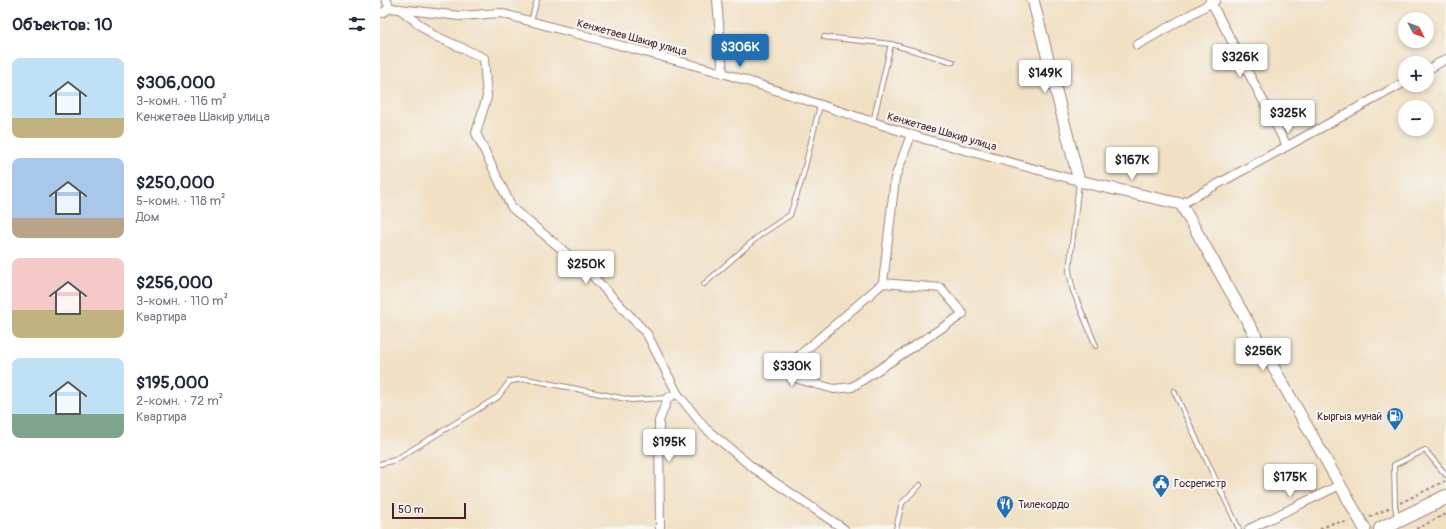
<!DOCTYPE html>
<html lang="ru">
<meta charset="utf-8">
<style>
:root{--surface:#fff;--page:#f6f6f7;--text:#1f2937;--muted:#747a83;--accent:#1f6fb2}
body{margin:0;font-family:Pangolin,sans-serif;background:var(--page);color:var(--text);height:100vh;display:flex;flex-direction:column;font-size:15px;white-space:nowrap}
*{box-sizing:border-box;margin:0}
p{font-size:13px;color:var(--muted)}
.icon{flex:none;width:22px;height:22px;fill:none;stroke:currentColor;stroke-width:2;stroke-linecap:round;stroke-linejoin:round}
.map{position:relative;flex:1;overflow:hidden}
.sheet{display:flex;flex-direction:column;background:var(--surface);width:380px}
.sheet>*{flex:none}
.needle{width:26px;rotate:132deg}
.fabs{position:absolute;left:1018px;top:12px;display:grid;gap:8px}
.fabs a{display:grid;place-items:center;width:36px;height:36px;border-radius:50%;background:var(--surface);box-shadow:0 2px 6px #0003;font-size:20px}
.scale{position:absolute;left:12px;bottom:10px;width:74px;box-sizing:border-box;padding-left:4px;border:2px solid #4a1f2b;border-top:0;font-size:11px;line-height:14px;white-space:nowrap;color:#4a1f2b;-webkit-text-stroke:3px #f6f6f2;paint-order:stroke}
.price{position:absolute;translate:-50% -34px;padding:0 9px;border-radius:4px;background:#fff;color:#222;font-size:13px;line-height:26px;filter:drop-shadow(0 1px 2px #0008)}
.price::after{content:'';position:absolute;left:50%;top:24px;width:12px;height:9px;margin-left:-6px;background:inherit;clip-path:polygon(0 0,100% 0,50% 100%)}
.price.active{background:var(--accent);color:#fff}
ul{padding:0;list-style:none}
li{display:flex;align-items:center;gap:12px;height:100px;padding:0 12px}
li span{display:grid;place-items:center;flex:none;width:112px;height:80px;border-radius:8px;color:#555}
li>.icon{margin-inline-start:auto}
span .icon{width:48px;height:48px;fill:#fffc;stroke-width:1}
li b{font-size:17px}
h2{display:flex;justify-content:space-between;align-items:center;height:48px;padding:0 12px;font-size:17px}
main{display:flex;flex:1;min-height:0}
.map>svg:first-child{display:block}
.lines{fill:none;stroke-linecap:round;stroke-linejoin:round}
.service-casing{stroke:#9e8077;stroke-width:6}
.minor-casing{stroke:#9e8077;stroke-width:10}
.tertiary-casing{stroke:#9e8077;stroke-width:13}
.trunk-casing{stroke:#9e8077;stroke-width:16}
.path{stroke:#9e8077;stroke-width:2;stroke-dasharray:3 3;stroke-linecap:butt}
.service{stroke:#fff;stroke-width:4}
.minor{stroke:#fff;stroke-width:8}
.tertiary{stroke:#fff;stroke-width:11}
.trunk{stroke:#fff;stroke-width:14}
.labels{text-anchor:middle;stroke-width:4;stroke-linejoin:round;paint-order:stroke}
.street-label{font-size:11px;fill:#4a1f2b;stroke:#f6f6f2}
.poi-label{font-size:11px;fill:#4a1f2b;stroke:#f6f6f2;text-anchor:start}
</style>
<main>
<section class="sheet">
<h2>Объектов: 10<svg class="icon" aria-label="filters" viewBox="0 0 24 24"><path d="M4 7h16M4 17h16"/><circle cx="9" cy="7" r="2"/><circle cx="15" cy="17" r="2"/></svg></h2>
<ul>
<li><span style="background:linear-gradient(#bfe0f5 75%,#c2b280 0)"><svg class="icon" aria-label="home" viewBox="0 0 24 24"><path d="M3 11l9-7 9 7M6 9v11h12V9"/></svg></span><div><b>$306,000</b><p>3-комн. · 116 m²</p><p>Кенжетаев Шакир улица</p></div></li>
<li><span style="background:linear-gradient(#a9c7e8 75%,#b9a48a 0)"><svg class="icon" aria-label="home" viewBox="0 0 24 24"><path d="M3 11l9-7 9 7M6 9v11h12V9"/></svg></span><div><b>$250,000</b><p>5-комн. · 118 m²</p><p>Дом</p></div></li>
<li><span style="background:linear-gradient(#f6c9c9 65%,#c2b280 0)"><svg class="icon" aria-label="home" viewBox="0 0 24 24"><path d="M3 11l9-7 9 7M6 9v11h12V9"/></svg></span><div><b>$256,000</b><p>3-комн. · 110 m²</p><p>Квартира</p></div></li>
<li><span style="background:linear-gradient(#bfe0f5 70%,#7fa58c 0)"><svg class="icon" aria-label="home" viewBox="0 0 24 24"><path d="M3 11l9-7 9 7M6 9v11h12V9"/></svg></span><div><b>$195,000</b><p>2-комн. · 72 m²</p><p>Квартира</p></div></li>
</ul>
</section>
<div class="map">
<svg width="1066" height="529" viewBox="0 0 1066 529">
<rect width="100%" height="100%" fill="#f6f6f2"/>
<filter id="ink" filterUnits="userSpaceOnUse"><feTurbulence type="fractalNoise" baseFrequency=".025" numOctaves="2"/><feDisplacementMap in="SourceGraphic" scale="8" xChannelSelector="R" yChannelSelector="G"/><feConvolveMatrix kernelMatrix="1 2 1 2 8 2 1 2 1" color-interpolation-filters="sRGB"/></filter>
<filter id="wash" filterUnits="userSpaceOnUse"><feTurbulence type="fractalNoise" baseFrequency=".012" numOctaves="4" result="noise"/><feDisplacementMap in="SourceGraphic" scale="16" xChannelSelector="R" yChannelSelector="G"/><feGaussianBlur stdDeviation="0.9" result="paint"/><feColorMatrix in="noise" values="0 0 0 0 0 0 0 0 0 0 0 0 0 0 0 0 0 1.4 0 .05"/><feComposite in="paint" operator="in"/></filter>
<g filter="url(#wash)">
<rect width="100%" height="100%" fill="#f1e0c3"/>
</g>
<g filter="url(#ink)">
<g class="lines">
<defs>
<g id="service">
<path d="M151,21L157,0"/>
<path d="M444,37L511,44L573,62"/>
<path d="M493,122L511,44"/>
<path d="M699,182L689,271L693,291L716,346"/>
<path d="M324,284L380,235L410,215L422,179L440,105"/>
<path d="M794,391L859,529"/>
<path d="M0,464L15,460L118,397L130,381L147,379L251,400L287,398"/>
<path d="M1017,518L1015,505L1014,465L1045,450L1066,475"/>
<path d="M516,529L522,503L540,485"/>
</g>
<g id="minor">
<path d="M6,0L10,8L80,16L120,13L343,73L548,140L699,181"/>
<path d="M337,0L343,73"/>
<path d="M830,0L907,146"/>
<path d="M20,9L53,35L104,58L107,97L96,133L132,208L207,270L267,334L297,393L325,428L372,467L464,529"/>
<path d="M0,13H2L10,8"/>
<path d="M757,45L836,0"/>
<path d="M1047,70L1066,59"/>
<path d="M801,204L1025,82"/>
<path d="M503,283L561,288L583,314L472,387L454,389L418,379L406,367L503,283L515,178L531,135"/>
<path d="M280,529L279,421L288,398L297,393"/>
<path d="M869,529L960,485"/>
</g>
<path id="tertiary" d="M653,0L699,181L801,204L985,529"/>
<path id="trunk" d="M1001,529L1066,497"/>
</defs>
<!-- service casing -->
<use href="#service" class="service-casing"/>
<!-- minor casing -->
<use href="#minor" class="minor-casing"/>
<!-- tertiary casing -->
<use href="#tertiary" class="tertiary-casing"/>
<!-- trunk casing -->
<use href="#trunk" class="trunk-casing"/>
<!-- path -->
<g class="path">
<path d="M1020,503L1065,481"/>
<path d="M990,517L1009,508"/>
<path d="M940,529L953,523L970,522"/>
<path d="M1036,529L1066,514"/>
</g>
<!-- service -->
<use href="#service" class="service"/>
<!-- minor -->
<use href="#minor" class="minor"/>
<!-- tertiary -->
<use href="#tertiary" class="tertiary"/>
<!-- trunk -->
<use href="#trunk" class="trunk"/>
</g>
</g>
<!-- icons -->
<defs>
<symbol id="fuel-pin" viewBox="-11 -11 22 30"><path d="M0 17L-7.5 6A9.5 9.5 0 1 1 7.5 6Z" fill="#1f6fb2" stroke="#f6f6f2"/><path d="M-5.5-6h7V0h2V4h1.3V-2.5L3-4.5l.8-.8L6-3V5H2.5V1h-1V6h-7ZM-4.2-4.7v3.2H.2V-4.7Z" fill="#fff"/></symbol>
<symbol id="civic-pin" viewBox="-11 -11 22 30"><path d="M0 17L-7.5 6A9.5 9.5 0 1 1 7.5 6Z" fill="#1f6fb2" stroke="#f6f6f2"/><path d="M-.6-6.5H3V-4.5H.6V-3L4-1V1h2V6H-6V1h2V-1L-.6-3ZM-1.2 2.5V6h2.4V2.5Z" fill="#fff"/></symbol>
<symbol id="restaurant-pin" viewBox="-11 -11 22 30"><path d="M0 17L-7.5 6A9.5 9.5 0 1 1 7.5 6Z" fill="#1f6fb2" stroke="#f6f6f2"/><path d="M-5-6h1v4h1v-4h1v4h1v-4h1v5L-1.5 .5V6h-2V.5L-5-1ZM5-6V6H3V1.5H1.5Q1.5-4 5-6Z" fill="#fff"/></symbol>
</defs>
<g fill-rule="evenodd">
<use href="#fuel-pin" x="1005" y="406" width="20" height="27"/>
<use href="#civic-pin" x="771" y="473" width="20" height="27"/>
<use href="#restaurant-pin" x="615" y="494" width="20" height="27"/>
</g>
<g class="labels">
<!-- street labels -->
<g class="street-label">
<text transform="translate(252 37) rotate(15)" y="4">Кенжетаев Шакир улица</text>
<text transform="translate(562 131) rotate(16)" y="4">Кенжетаев Шакир улица</text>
</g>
<!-- poi labels -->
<g class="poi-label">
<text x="1002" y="420" text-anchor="end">Кыргыз мунай</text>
<text x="794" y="487">Госрегистр</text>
<text x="638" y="508">Тилекордо</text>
</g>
</g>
</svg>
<div class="fabs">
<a><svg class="needle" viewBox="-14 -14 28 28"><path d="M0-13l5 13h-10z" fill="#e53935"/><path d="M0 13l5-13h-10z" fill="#747a83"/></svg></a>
<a>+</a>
<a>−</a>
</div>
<div class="scale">50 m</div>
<b class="price active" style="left:360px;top:68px">$306K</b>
<b class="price" style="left:860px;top:78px">$326K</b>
<b class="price" style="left:665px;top:94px">$149K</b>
<b class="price" style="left:908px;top:134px">$325K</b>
<b class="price" style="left:752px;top:181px">$167K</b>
<b class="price" style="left:206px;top:285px">$250K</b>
<b class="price" style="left:883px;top:372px">$256K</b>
<b class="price" style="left:412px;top:387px">$330K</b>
<b class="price" style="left:289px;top:463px">$195K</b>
<b class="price" style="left:910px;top:498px">$175K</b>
</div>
</main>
